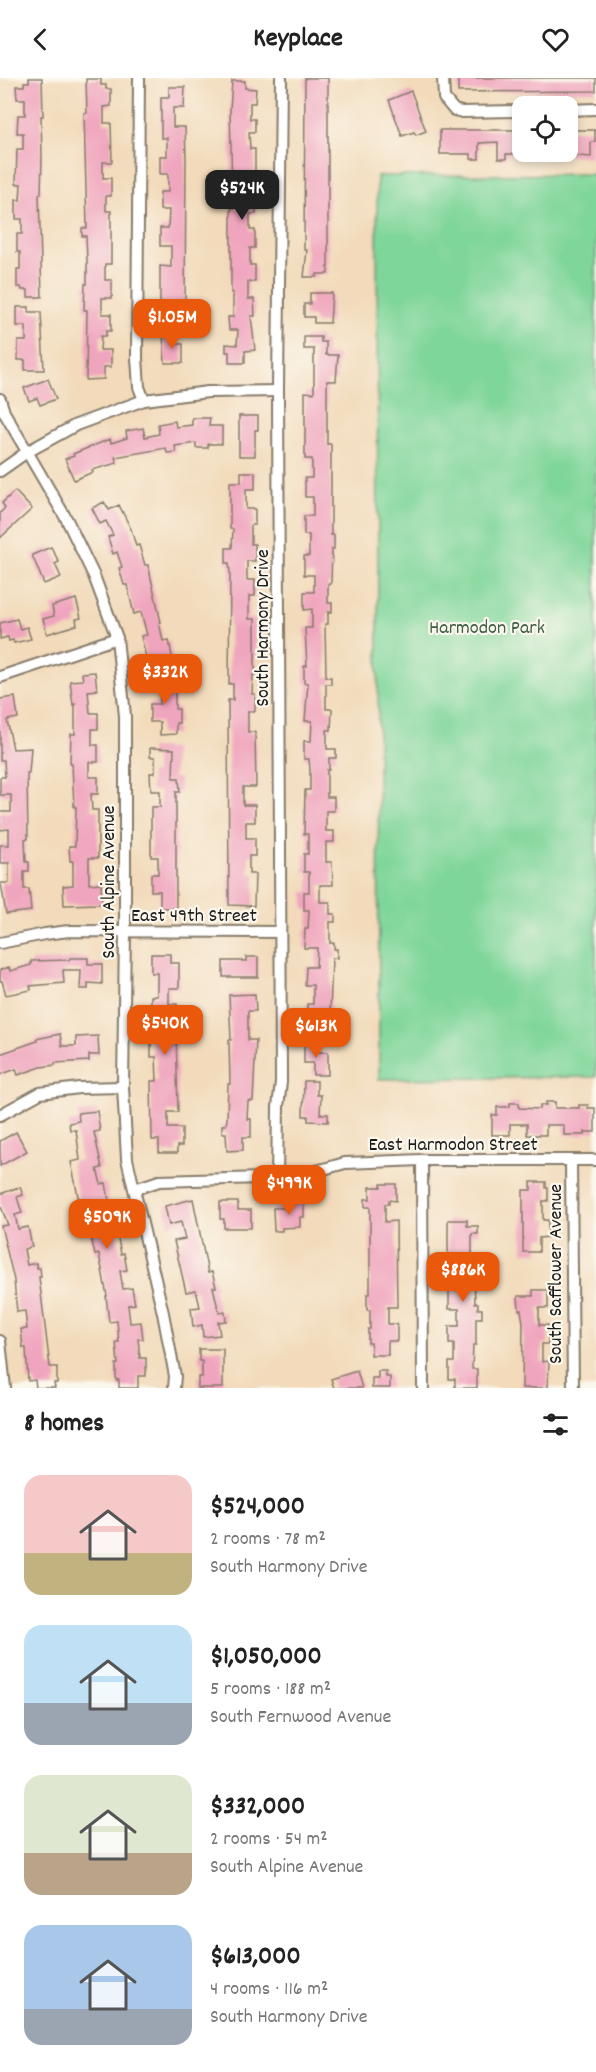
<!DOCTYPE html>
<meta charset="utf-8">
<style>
:root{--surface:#fff;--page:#f2f2f2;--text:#222;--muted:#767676;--accent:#ea580c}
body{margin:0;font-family:Dekko,sans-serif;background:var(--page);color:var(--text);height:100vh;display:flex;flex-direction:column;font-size:22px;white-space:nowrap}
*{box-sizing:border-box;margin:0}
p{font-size:20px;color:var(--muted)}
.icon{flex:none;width:33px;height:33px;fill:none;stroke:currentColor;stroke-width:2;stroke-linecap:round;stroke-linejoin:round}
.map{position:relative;height:1310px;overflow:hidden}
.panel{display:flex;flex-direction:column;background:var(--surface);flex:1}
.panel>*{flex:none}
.buttons{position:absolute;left:512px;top:18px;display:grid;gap:12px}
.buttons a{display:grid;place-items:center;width:66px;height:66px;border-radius:12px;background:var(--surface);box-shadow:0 3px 9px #0003;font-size:30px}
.price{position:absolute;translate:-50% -51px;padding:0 14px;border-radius:12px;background:var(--accent);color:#fff;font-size:20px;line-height:39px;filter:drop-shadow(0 2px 3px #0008)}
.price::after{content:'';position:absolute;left:50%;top:36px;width:18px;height:14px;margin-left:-9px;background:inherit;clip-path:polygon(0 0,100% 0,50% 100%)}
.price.on{background:#222;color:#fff}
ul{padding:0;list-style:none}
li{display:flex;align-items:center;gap:18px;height:150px;padding:0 24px}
li span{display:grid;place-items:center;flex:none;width:168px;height:120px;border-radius:18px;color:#555}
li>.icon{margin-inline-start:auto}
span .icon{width:72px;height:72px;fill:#fffc;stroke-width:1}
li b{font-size:26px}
h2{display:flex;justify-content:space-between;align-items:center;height:72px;padding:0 24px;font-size:26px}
header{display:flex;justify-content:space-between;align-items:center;height:78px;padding:0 24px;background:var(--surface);font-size:27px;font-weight:700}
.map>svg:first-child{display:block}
.green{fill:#7fd69a;stroke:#4e795b;stroke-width:1.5}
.building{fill:#f0a5be}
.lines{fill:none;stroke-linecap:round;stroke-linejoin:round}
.minor-casing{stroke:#877b6b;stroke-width:14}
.minor{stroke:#fff;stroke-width:10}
.labels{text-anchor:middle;stroke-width:4.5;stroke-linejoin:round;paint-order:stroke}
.park-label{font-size:20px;fill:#3f5d48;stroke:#fbf7ec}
.street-label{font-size:20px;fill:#1c1c1c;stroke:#fbf7ec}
</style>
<header><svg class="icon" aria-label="back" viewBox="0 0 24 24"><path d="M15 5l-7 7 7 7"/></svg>Keyplace<svg class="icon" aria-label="heart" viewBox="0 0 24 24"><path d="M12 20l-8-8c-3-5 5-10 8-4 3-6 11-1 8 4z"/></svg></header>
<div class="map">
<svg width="596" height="1310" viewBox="0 0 596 1310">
<rect width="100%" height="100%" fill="#fbf7ec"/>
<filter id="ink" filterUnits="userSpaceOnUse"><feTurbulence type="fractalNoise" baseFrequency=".0167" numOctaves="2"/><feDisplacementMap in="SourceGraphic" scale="12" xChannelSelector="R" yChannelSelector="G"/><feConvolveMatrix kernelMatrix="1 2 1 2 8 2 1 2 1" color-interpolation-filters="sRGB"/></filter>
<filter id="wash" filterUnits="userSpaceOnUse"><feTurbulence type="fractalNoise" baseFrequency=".008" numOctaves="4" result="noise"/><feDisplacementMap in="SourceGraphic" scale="24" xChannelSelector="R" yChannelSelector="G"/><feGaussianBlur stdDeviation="1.35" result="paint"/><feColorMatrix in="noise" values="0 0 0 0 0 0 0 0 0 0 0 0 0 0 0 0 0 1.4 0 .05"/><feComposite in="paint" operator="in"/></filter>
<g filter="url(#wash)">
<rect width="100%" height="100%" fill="#f2daba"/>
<!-- green -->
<path class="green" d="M596,96V999L379,1001L377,98Z"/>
<g id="blocks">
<!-- building -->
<g class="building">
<path d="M29,0H42L43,38H41L42,79L41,116H39L42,219H28V212H22L21,209H17V191H20V174H17V156H22V141H16V122H20L21,106H16L17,71H23V55H17L18,37H25V21H17L16,8H24V4H29Z"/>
<path d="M305,0H328V196H317V199H304L307,172H304Z"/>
<path d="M458,0H596V13L458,14Z"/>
<path d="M86,1H101V7H106V11H111V28L104,29V45H111L112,84H103V100H111V118H106V133H111V186H105V202H112V220H102V236H111V253H106V258H101L100,272H111V289H104V301L86,302L87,232H84L85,206H87V182L86,158H82V150H87L84,35H87Z"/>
<path d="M232,3H245V10L256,11L255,25H250V41H255V54H249L250,71H255V104H250V119H256V136H250V152H255V170H250V187H255V204H248V221H254L255,238H251L255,272L245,273V285H229V274H226V266L237,267L238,252H229L228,239H233V215H231V130H243L242,112H232L230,32Z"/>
<path d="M169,9H185L184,30H173V49H185L186,81L185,230H189V237H184V251H167V241L160,240V188L171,189V168H160V150H168L169,132H160V114H168V96H160V78H167V60H161V19H169Z"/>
<path d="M411,13L426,53L416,57L414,54L402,58L389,22Z"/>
<path d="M440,52H522V76H506V81H498V64L479,65V81H471V76H440Z"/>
<path d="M567,52H595V64H591V79L567,77Z"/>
<path d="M310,215H332L330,245H314V239H304V226H310Z"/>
<path d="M17,229H29V234H41L44,292H25V282H18V263H26V248H17Z"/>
<path d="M163,256H173V266H183V285H165Z"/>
<path d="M304,259H321V264H326V277H338L336,303H327V366H331V457H334V471H332L331,506H328V525H332V534H328V546H325L326,599H331V606H326V631H332L331,652H327V671H336V680H329V692H327V719H334V733H326V753H334V764H326V784H332L333,807H320V824H330V836H335V844H330V865H334V871H337V880H332L330,937H333V958H313V942H307V926H313V907H305L306,889H316L317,870H304L305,851H308L309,832H304V814H309V794H304V776H308V756H304L305,712H310V692L309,681H304V663H311L312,643H305L308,605H304V588H307L305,550H312V531L304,532V514H314V497H304V478H309V457H304V438H313V419H305V400H312V381H305V314L314,315V271H304Z"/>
<path d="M48,301L56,321L40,327L37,320L29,323L24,310Z"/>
<path d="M239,338H258V352H255V378H239Z"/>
<path d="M192,340H210L209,348H222V366H208V370H196V365L175,368L176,374L167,375L166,370L115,379L117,385L92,392L93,394L74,402L65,381L74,378L73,376L110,361L111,365L127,360L126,353L143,350L145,359L159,356L158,346L175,343L176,349L192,347Z"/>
<path d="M241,394H255V411H246V431H255V447H251V466H255V483H247V502H255V518H249V541H255V597H253L252,616H255V633H248V654H255L256,709H243V727H255V744H246V760H255V778H249V796H255L254,828L229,827L228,622H233V606H229L230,495L229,485H226V470H232L233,451H230V404H241Z"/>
<path d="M15,413L32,431L0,460V435L5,430L2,425Z"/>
<path d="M104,424L109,432L119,427L131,451L136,468L139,467L145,487H148L161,544H159L163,563L169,562L173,584L148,588L141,558L147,557L141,534L134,536L127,507H124L119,490L122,489L117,474L113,476L108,459L113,457L106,443L100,446L92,430Z"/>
<path d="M51,469L59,484L55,486L61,499L44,506L32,477Z"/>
<path d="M76,521L81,540L76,541L77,547L47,556L43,541L54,538L52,528Z"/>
<path d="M17,541L20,551L27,549L31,561L14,565L13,562L9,563L8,559L0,561V545Z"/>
<path d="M95,594L97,612L88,613L90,635H98V651H92V667H98V684H89V699H98V716H91L92,732H98V780H89V806L101,805L102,826L64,827L63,808L73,807V783H70L69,768H75L76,729H74L72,686H70L71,656H75V626L73,627L70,603L83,602L82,595Z"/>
<path d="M149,599H175V631H179V645H176V656L160,657V644H150V626H160L159,611H149Z"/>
<path d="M15,619L18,640L7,642L13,671L31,670L29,695H27L28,761H25L26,784H29V793H24V811H29L31,833L6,836L1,805H9V785H0V767H9V751L0,752V734H11V717H0V699H5L4,682H0V621Z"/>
<path d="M150,670L174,671L173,700H179L180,714H176V830H160V813H151V796H158V779H151V729H160V713H151L150,695H155V679H150Z"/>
<path d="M151,876H170V885H179V910H169V926H177V932H181V942H177V951H176L178,1034H168V1050H182V1068H177V1075H159V1062H152L151,1003H157L156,979H151V961H159L160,935H151V918H157V895H151Z"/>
<path d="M246,879H258V899H223V883H246Z"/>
<path d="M70,880H88V886H102V906L88,905V911H80L81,892H63L64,905L30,908L31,912L6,917L2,903H0V892L9,889L10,893L31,887V883L69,882Z"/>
<path d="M255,916L256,933H248V962H256L253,1023H248L247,1041H251V1059H243V1072L227,1073L226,1055H222V1047H226L227,1041L228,1006H230L229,962H231L229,917Z"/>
<path d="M60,956L62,968H76V959L98,958L99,977H89V983L55,985V987L41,989L18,997L16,991L0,997V976L37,963L36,961Z"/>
<path d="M304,966H318V974H328V997H313V985H304Z"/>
<path d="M304,1003H317V1017H321L320,1036H328V1044L308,1043V1038H303Z"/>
<path d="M546,1024H555V1030H579V1027H588V1030H595V1054H585V1057H564V1047H546V1057H527V1046H510V1057H492V1037H497V1029H510V1025H519V1030L540,1031V1027H546Z"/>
<path d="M97,1033L100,1053L94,1054L102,1090L97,1091L101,1106L106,1105L109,1123L102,1125L105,1143L114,1141L121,1176L124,1175L127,1192L120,1193L123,1211L132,1210L135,1226L128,1227L130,1245L141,1244L143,1261H138L140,1280H146V1298H138V1310H119V1302H116V1286H118L116,1264H119L117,1243L109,1244L106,1218H107L99,1176L95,1177L85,1132L81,1133L71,1084L80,1082L76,1052H70L69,1045L79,1043L78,1035Z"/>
<path d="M16,1054L27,1073L0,1088V1063Z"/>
<path d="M531,1104H546V1110H548V1123H543V1142H548V1159L539,1160V1174H523V1112H531Z"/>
<path d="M381,1106H396V1123L389,1122V1126H385V1144L396,1143L397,1229H388V1246H397V1263H388V1277H371V1265H368V1251H370V1232H367V1216H370V1129H365V1121H370V1109H381Z"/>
<path d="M20,1109L23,1117L17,1119L22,1135L15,1137L18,1151L28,1149L32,1169L24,1171L27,1187L36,1185L37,1190H40L41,1199H39L50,1289H57V1305H54L55,1310H36L35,1302L28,1303L26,1270H23L21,1251H27L25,1233L17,1234L14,1202L1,1148L8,1147L0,1126V1116Z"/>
<path d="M193,1121L208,1195L212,1194L216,1209H213L219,1235L225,1234L226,1243L218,1244L220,1257L203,1259L202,1247L193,1249L191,1230L200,1229L196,1212L186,1214L174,1163L185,1161L181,1144L169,1147L165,1128Z"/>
<path d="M287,1123H304V1139H300V1149L282,1150V1153H274L273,1130H287Z"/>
<path d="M220,1124H238V1132H251V1150H224V1141H220Z"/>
<path d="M448,1142H467V1148H478V1156H472V1183H479V1198H474L475,1225H478V1231H482V1240H476V1267H473L472,1291H477V1310H455V1301H449V1284H454V1266H449V1248H459V1231H449V1212H458L459,1196H448Z"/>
<path d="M533,1212H548V1230H539V1247H548V1266H542V1284L549,1283L548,1310H522L523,1245L521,1232H519L518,1218H533Z"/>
<path d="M199,1271H223V1310H198V1299H202V1283H199Z"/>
<path d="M357,1293L362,1310H334L331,1301Z"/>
<path d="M378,1293H386V1299H390V1310H372V1300H378Z"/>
</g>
</g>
</g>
<g filter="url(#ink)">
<use href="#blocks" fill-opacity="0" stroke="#877b6b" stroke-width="1.5"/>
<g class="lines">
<defs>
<g id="minor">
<path d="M139,0L137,280L139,309L144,322"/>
<path d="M443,0L444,20L454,32L462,34L522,33"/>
<path d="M567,32L596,31"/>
<path d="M0,321L4,334L67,442L94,498L117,560L125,638V853L123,1009L127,1081L163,1235L175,1298L174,1310"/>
<path d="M0,393L27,374L76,347L144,322L208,314L278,313"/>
<path d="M0,599L117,560"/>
<path d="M0,865L45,856L69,853L280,854"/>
<path d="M0,1037L40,1015L79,1010L123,1009"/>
<path d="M422,1082L423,1310"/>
<path d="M571,1083L573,1310"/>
<path d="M277,1100L278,1029L281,1004L278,313L281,0"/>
<path d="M135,1111L159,1103L295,1099L345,1085L422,1082H596"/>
<path d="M0,1263L5,1310"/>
</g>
</defs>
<!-- minor casing -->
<use href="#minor" class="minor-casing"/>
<!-- minor -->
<use href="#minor" class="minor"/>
</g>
</g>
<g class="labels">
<!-- park labels -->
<g class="park-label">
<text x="487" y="555">Harmodon Park</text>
</g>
<!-- street labels -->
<g class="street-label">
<text transform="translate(261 550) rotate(-90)" y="7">South Harmony Drive</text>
<text transform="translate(107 804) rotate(-90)" y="7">South Alpine Avenue</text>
<text x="194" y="843">East 49th Street</text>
<text x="453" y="1072">East Harmodon Street</text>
<text transform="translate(554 1196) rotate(-90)" y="7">South Safflower Avenue</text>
</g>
</g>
</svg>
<div class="buttons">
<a><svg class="icon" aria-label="locate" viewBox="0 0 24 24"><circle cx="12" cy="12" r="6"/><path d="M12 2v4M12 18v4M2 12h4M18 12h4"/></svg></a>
</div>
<b class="price on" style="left:242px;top:143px">$524K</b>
<b class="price" style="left:172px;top:272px">$1.05M</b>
<b class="price" style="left:165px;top:627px">$332K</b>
<b class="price" style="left:165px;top:978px">$540K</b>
<b class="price" style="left:316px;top:981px">$613K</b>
<b class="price" style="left:289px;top:1138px">$499K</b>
<b class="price" style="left:107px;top:1172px">$509K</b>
<b class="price" style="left:463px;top:1225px">$886K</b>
</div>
<section class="panel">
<h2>8 homes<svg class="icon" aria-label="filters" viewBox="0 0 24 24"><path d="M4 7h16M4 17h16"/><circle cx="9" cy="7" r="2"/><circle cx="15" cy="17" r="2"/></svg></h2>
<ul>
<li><span style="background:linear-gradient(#f6c9c9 65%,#c2b280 0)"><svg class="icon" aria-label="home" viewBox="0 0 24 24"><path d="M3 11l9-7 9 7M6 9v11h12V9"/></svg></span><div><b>$524,000</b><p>2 rooms · 78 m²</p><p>South Harmony Drive</p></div></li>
<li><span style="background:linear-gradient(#bfe0f5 65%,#9aa5b1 0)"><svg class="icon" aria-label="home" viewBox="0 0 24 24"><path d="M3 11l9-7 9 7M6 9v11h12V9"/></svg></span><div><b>$1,050,000</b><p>5 rooms · 188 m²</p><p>South Fernwood Avenue</p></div></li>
<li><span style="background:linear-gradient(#dfe7d0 65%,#b9a48a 0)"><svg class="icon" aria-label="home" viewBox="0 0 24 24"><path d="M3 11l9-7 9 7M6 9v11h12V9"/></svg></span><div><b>$332,000</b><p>2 rooms · 54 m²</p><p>South Alpine Avenue</p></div></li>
<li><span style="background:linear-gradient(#a9c7e8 70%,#9aa5b1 0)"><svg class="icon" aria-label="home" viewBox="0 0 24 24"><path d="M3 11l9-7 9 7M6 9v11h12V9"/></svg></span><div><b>$613,000</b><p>4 rooms · 116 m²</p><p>South Harmony Drive</p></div></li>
</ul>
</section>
